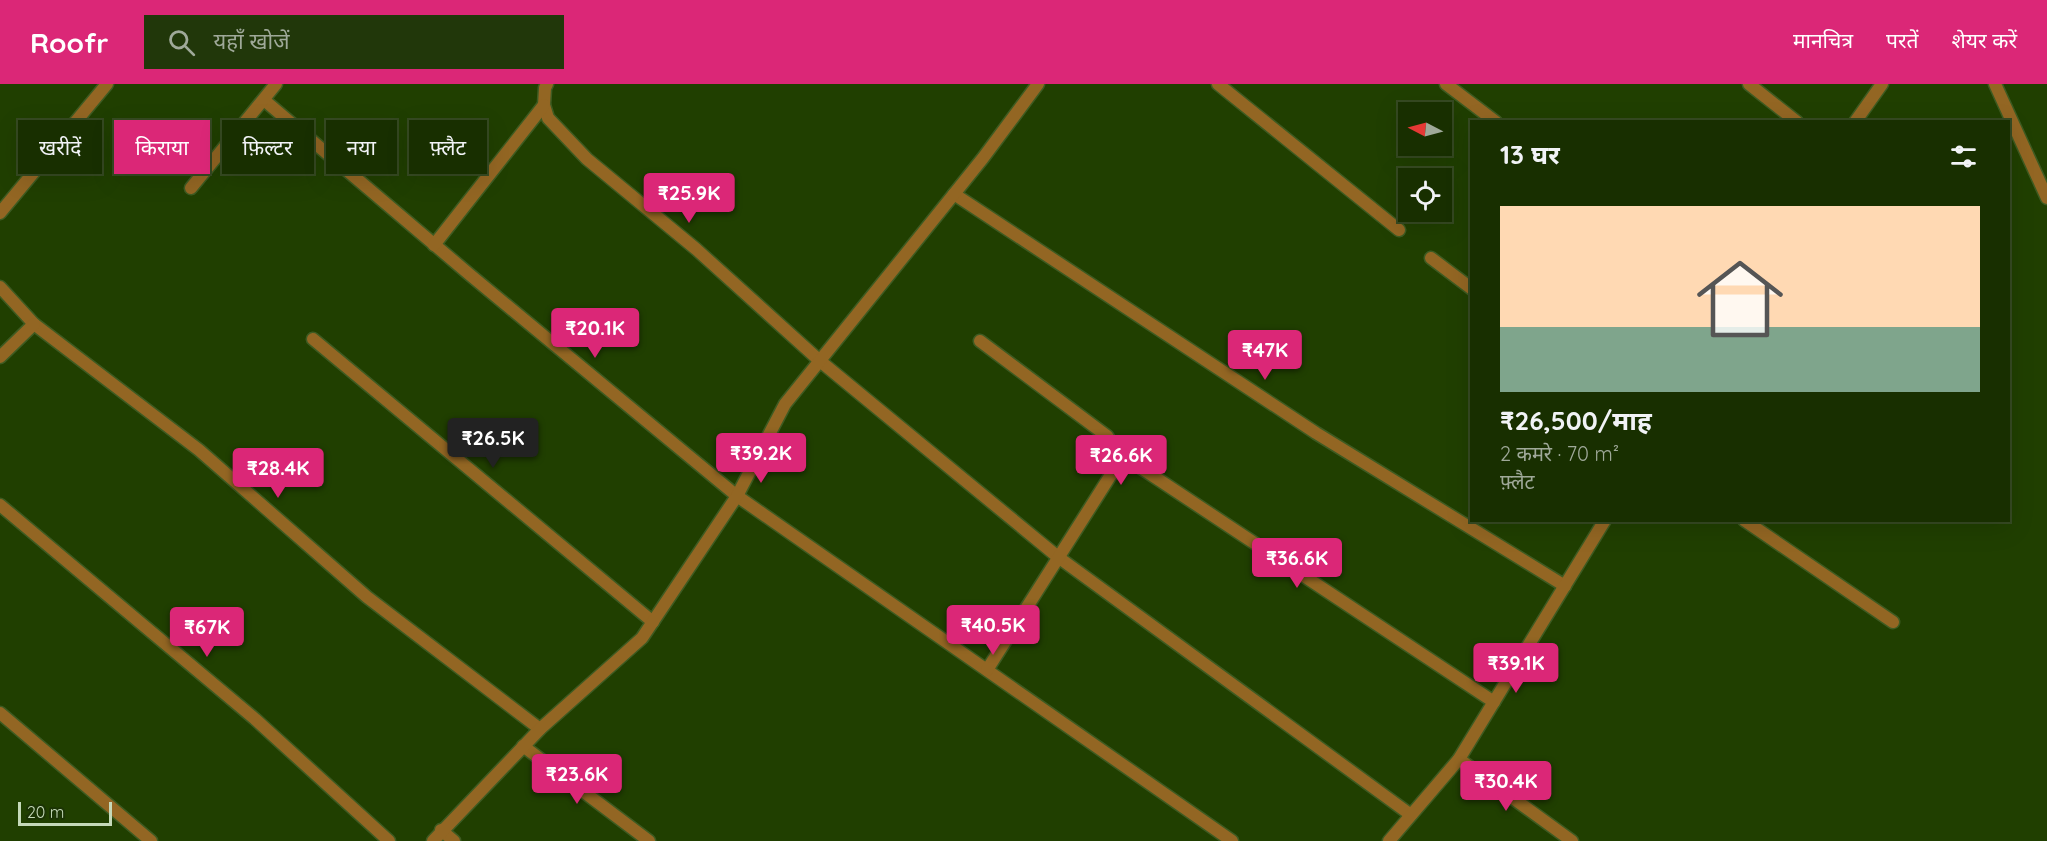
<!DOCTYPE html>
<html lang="hi">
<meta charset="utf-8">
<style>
:root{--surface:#182f00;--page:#21370a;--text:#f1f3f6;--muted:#9fa999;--line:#364a22;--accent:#db2777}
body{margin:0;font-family:Quicksand,"Noto Sans Devanagari",sans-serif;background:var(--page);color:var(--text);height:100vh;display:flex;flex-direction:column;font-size:22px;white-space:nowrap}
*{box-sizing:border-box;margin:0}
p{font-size:20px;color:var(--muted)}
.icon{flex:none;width:33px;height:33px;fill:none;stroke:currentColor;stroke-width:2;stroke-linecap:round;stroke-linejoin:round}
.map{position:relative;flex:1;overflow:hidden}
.panel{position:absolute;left:1470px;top:36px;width:540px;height:402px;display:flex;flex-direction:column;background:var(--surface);border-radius:0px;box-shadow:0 6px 24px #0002,0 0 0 2px var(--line)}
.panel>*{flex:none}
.guide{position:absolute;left:18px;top:36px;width:570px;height:54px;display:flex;gap:12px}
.needle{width:39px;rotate:276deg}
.controls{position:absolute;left:1398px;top:18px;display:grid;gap:12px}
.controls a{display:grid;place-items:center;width:54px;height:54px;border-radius:0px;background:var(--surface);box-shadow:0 6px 24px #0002,0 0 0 2px var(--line);font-size:30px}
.scale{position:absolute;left:18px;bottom:15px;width:94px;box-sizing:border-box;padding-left:6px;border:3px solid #c5d9b9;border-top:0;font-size:16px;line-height:21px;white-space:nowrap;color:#c5d9b9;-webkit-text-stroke:4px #1b3305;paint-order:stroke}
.price{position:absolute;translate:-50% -51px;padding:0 14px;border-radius:6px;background:var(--accent);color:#fff;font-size:20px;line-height:39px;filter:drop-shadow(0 2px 3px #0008)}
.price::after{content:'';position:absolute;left:50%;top:36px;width:18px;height:14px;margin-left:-9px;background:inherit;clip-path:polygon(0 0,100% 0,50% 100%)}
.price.on{background:#222;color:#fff}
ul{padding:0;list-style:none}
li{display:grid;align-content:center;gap:12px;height:318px;padding:0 30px}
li+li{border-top:2px solid var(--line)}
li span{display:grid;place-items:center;height:186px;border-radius:0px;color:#555}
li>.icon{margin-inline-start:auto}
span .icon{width:108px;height:108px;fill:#fffc;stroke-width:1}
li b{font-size:26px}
h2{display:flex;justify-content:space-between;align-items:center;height:72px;padding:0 30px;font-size:26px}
.pill{padding:0 21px;border-radius:0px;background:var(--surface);box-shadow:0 6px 24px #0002,0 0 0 2px var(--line);font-size:21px;line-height:54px}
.pill.on{background:var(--accent);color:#fff}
header{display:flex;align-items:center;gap:36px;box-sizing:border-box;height:84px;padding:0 30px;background:var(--accent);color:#fff}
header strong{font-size:28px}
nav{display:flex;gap:33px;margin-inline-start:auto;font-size:21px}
.search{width:420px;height:54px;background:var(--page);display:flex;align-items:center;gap:15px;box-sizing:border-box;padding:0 21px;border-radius:0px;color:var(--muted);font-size:22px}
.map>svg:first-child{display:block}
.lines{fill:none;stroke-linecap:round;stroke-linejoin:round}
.service-casing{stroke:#3e5b21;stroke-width:15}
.minor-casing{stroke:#3e5b21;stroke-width:15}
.service{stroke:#936623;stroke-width:12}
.minor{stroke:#936623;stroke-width:12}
</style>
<header>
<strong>Roofr</strong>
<div class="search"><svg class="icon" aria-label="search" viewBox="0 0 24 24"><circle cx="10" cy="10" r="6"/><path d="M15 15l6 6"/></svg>यहाँ खोजें</div>
<nav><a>मानचित्र</a><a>परतें</a><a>शेयर करें</a></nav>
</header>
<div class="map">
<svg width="2047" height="757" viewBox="0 0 2047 757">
<rect width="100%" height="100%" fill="#203f00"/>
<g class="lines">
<defs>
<path id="service" d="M1744,436L1893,538"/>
<g id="minor">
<path d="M547,0L545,4L544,21L548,34L587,75L696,165L820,277L1058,473L1411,731"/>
<path d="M1218,0L1399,146"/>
<path d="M1446,0L1496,38"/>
<path d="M1749,0L1797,38"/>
<path d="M1995,0L2047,114"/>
<path d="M264,16L469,190L737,412L1232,757"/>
<path d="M1855,38L1882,0"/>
<path d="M191,104L276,0"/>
<path d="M954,110L1316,349L1565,502"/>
<path d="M0,129L107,0"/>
<path d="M434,161L544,21"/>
<path d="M1431,174L1472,205"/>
<path d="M0,203L34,240L199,366L367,513L540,645"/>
<path d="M313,255L653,538"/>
<path d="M980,257L1107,352L1117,368L1114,386L987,586"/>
<path d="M0,273L34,240"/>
<path d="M1117,368L1494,618"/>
<path d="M0,421L255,635L389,757"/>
<path d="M0,629L151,757"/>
<path d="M523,662L649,757"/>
<path d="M1459,675L1572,757"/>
<path d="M441,746L454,757"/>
<path d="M433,757L540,645L642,554L737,412L785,320L983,74L1038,0"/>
<path d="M1389,757L1459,675L1605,436"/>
</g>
</defs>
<!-- service casing -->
<use href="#service" class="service-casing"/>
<!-- minor casing -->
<use href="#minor" class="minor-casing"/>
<!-- service -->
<use href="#service" class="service"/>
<!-- minor -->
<use href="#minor" class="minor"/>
</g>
</svg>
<div class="controls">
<a><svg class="needle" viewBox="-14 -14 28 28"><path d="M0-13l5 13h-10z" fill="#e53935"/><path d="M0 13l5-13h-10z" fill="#9fa999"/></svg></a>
<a><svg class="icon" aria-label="locate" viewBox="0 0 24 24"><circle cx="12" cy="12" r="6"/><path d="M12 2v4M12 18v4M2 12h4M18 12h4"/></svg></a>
</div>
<div class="scale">20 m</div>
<b class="price" style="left:689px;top:140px">₹25.9K</b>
<b class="price" style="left:595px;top:275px">₹20.1K</b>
<b class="price" style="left:1265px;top:297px">₹47K</b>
<b class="price on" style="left:493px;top:385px">₹26.5K</b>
<b class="price" style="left:761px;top:400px">₹39.2K</b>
<b class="price" style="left:1121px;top:402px">₹26.6K</b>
<b class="price" style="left:278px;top:415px">₹28.4K</b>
<b class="price" style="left:1297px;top:505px">₹36.6K</b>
<b class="price" style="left:993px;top:572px">₹40.5K</b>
<b class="price" style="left:207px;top:574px">₹67K</b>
<b class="price" style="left:1516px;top:610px">₹39.1K</b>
<b class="price" style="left:577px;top:721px">₹23.6K</b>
<b class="price" style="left:1506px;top:728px">₹30.4K</b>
<div class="guide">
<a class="pill">खरीदें</a>
<a class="pill on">किराया</a>
<a class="pill">फ़िल्टर</a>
<a class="pill">नया</a>
<a class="pill">फ़्लैट</a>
</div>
<section class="panel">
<h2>13 घर<svg class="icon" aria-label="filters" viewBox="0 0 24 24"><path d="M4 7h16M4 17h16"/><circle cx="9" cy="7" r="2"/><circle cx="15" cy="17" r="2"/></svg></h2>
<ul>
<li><span style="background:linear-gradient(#ffd9b3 65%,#7fa58c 0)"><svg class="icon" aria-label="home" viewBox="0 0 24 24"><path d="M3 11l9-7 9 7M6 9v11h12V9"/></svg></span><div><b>₹26,500/माह</b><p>2 कमरे · 70 m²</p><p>फ़्लैट</p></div></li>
</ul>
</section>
</div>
